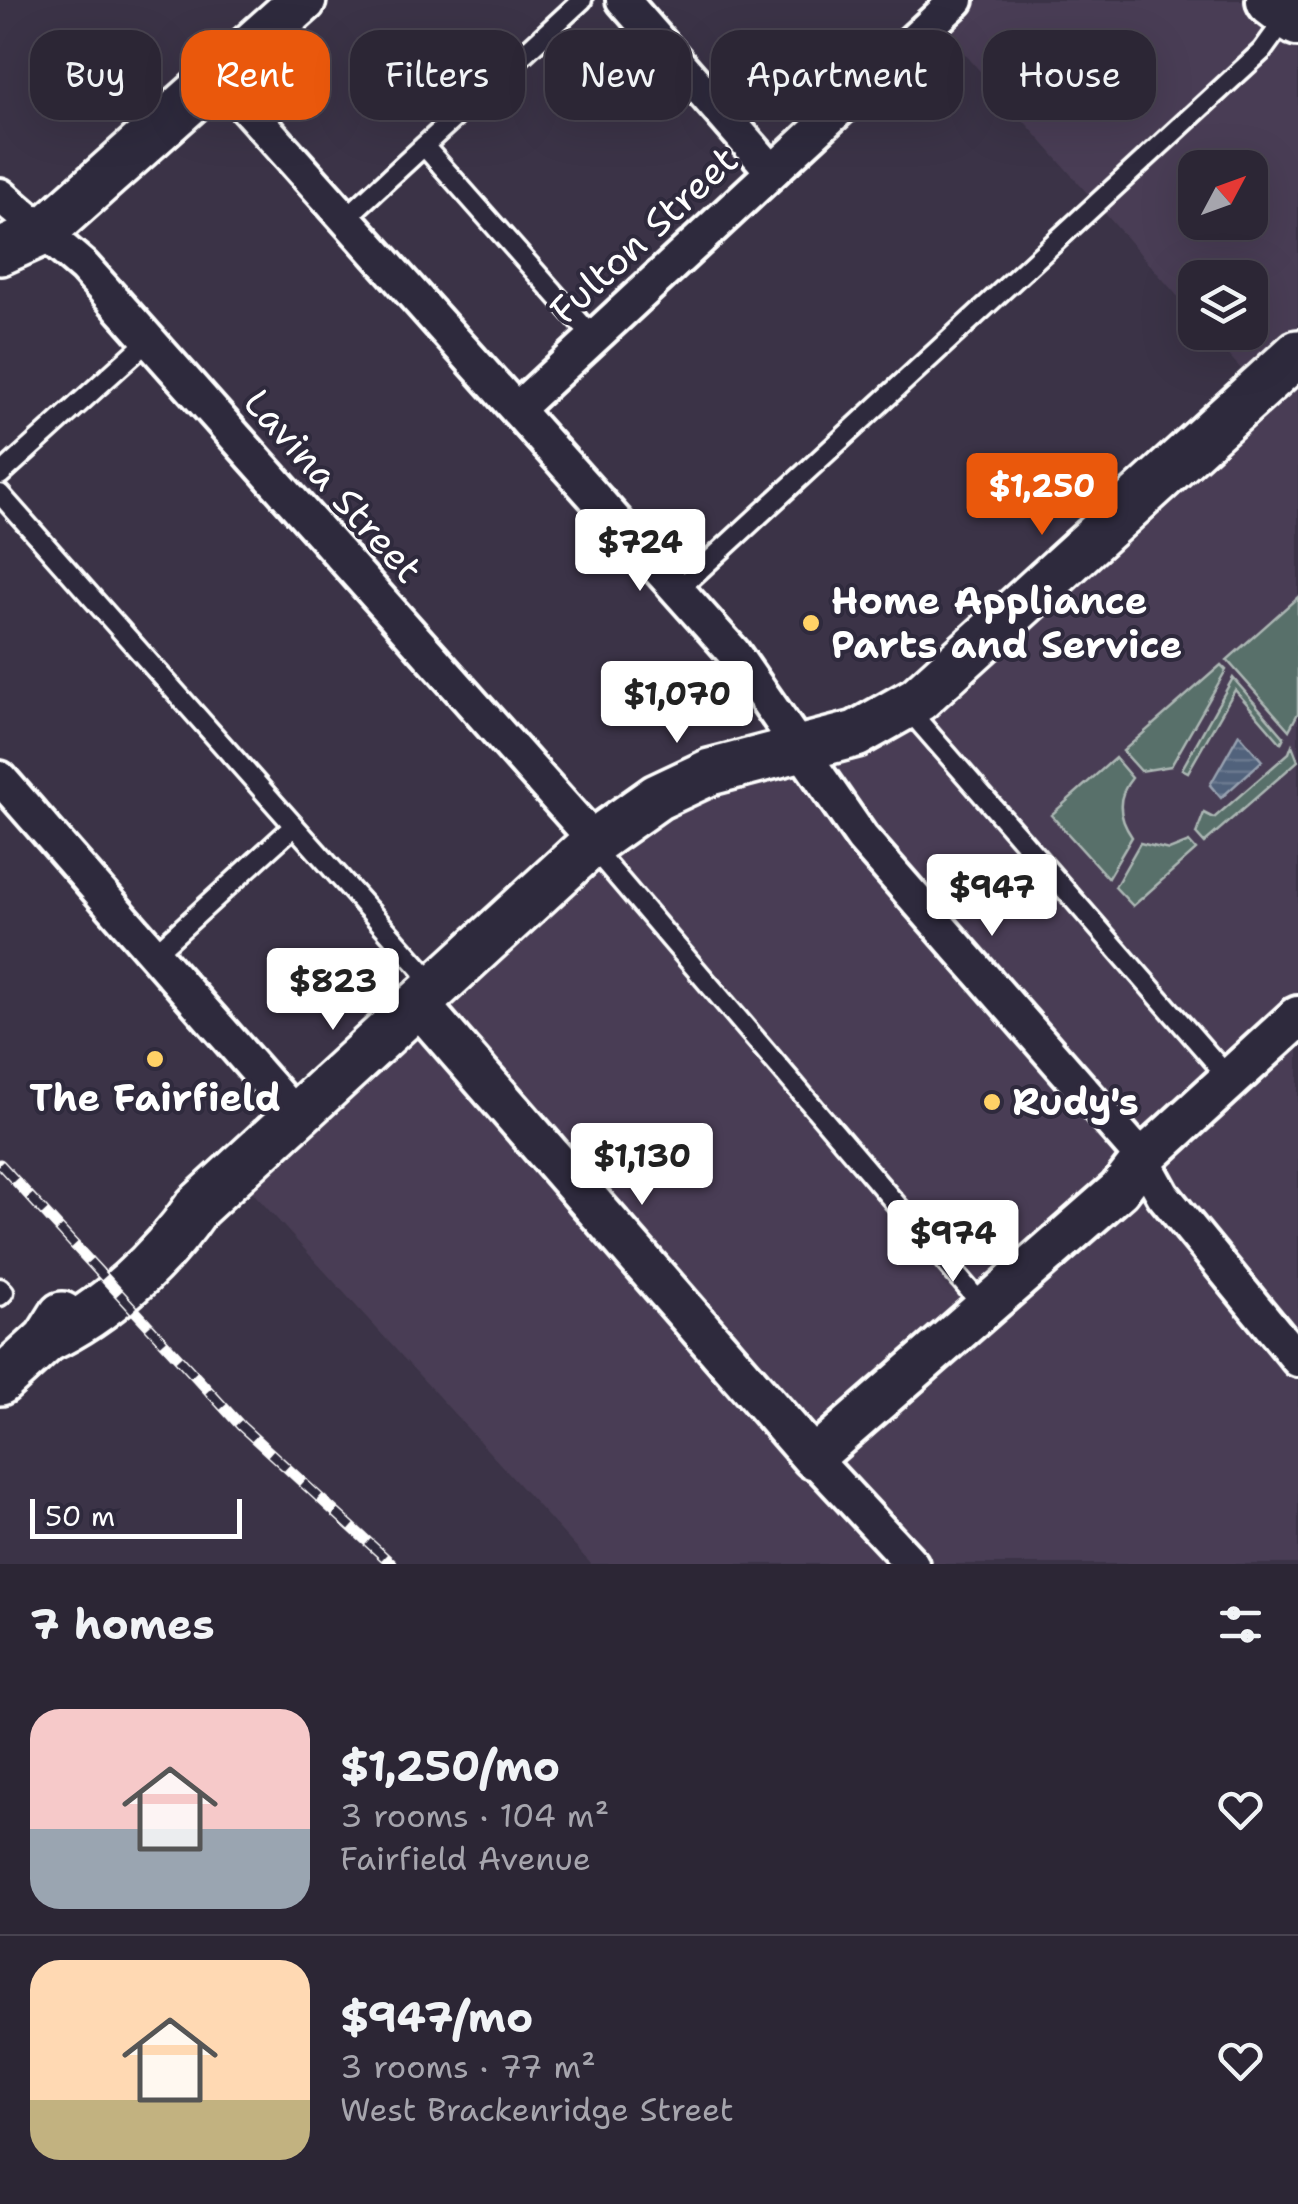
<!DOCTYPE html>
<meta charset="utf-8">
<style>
:root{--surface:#2c2635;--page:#383241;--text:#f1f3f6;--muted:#a6a5ad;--line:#484350;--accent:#ea580c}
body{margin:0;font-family:"Shantell Sans",sans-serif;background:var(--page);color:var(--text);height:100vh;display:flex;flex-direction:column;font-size:38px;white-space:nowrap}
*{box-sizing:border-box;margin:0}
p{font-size:32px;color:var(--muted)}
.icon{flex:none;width:55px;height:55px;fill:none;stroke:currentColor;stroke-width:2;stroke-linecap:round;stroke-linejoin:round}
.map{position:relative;height:1564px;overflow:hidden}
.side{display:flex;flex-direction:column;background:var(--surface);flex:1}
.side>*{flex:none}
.hud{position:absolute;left:30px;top:30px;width:1240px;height:90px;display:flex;gap:20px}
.needle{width:65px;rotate:49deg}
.tools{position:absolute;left:1178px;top:150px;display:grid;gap:20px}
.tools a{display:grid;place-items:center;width:90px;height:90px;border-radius:20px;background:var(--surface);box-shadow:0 10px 40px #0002,0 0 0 2px var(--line);font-size:50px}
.scale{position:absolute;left:30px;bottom:25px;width:212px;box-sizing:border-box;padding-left:10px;border:5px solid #fff;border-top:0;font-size:28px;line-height:35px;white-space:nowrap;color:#fff;-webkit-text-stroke:8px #2f2a3d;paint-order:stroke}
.price{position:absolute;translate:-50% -85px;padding:0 22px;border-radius:10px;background:#fff;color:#222;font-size:32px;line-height:65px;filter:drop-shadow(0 2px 5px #0008)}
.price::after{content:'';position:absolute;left:50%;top:60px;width:30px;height:22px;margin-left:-15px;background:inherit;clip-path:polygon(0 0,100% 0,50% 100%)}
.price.selected{background:var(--accent);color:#fff}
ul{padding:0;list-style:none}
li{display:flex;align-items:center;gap:30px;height:250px;padding:0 30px}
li+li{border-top:2px solid var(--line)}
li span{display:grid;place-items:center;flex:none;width:280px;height:200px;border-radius:30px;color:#555}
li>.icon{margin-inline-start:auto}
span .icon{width:120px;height:120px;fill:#fffc;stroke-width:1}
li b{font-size:42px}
h2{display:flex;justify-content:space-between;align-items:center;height:120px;padding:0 30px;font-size:42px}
.tag{padding:0 35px;border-radius:30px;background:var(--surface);box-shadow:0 10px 40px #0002,0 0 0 2px var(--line);font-size:35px;line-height:90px}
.tag.selected{background:var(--accent);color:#fff}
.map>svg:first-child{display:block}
.built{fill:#493e54;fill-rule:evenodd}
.green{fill:#586f6a;stroke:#acb7b4;stroke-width:2.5}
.water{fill:url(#water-rules);stroke:#97a1b0;stroke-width:2.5}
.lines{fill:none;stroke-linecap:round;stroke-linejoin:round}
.service-casing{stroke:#fff;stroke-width:25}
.minor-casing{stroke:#fff;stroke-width:40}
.tertiary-casing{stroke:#fff;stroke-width:48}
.secondary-casing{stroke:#fff;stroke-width:52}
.primary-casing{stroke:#fff;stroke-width:60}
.service{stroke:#2f2a3d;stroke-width:18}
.minor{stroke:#2f2a3d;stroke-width:32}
.tertiary{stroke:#2f2a3d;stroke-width:40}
.secondary{stroke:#2f2a3d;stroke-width:45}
.primary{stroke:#2f2a3d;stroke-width:52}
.rail-casing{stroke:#fff;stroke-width:11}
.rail{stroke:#2f2a3d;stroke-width:8;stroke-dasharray:22;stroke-linecap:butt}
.poi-dot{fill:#ffd166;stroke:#2f2a3d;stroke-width:4}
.labels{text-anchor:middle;stroke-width:8;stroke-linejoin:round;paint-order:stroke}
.street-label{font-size:38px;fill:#fff;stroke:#2f2a3d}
.poi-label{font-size:38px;font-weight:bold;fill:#fff;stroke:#2f2a3d;text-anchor:start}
</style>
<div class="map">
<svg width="1298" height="1564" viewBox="0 0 1298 1564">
<defs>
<pattern id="water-rules" width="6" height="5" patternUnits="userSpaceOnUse" patternTransform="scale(2.5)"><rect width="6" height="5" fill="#51627c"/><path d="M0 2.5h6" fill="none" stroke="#6b7a90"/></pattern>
</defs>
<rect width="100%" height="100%" fill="#3b3347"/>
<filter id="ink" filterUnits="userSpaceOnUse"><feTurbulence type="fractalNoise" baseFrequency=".01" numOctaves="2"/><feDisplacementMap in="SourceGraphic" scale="20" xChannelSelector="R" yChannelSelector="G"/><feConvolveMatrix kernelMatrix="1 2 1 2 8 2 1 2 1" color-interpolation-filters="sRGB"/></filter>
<g filter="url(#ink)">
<!-- built -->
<path class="built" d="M973,0H1298V1564H591L246,1185L616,845L748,771L880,742L1266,397L1209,333L1250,332V278H1195V316L943,29ZM1195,168H1250V222H1195Z"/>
<!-- green -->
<g class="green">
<path d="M1298,597V713L1289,730L1227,660Z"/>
<path d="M1221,665L1226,670L1171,766L1141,771L1123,751Z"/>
<path d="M1233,678L1284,737L1281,743L1235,690L1188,772L1182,769Z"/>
<path d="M1292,745L1298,761L1204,843L1196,834L1204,813L1214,818L1289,753Z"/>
<path d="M1115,758L1132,778C1116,797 1118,817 1132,837L1108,878L1051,815Z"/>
<path d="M1189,842L1196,850L1133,906L1115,887L1140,843L1169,850Z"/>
</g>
<!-- water -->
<path class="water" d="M1239,734L1262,761L1221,798L1210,785Z"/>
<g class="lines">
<defs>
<g id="service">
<path d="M424,146L593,337"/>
<path d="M347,217L582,0"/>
<path d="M0,475L149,340"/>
<path d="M0,494L438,988"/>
<path d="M678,590L1262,51L1288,15"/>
<path d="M906,707L1229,1078"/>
<path d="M591,846L983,1306"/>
<path d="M154,954L294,826"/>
<path d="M0,1288L4,1292L0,1296"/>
</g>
<g id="minor">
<path d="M623,0L772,171"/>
<path d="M218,76L733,652L862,838L1143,1159L1163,1195L1298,1360"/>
<path d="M0,195L84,267L595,841"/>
<path d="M518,408L957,0"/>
<path d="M0,778L296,1116"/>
<path d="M813,1458L912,1564"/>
</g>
<path id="tertiary" d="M419,1005L813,1458L1119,1190L1143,1159L1298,1017"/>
<g id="secondary">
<path d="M0,252L42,233L303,0"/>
<path d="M47,1339C105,1312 161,1260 197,1207L595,841L657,797L710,772L856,734L918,699L1298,353"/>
<path d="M0,1382L47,1339L62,1315"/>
</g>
<path id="primary" d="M1273,0L1298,19"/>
</defs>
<!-- service casing -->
<use href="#service" class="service-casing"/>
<!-- minor casing -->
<use href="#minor" class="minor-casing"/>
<!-- tertiary casing -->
<use href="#tertiary" class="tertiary-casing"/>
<!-- secondary casing -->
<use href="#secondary" class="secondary-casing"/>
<!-- primary casing -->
<use href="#primary" class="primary-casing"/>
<!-- service -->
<use href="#service" class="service"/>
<!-- minor -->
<use href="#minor" class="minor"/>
<!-- tertiary -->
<use href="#tertiary" class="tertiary"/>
<!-- secondary -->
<use href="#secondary" class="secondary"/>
<!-- primary -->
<use href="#primary" class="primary"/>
<defs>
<path id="rail" d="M0,1164L241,1426L392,1564"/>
</defs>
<!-- rail casing -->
<use href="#rail" class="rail-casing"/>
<!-- rail -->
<use href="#rail" class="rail"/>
</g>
</g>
<!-- markers -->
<g class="poi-dot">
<circle cx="811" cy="623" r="10"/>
<circle cx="155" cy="1059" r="10"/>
<circle cx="992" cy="1102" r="10"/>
</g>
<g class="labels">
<!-- street labels -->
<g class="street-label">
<text transform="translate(644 235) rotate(-43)" y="13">Fulton Street</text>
<text transform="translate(333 486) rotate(48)" y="13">Lavina Street</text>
</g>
<!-- poi labels -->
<g class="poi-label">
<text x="831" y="614">Home Appliance<tspan x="831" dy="44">Parts and Service</tspan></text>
<text x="155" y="1111" text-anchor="middle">The Fairfield</text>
<text x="1012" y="1115">Rudy's</text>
</g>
</g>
</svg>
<div class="tools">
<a><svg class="needle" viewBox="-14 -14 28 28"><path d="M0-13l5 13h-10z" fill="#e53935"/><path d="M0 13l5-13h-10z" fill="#a6a5ad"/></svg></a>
<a><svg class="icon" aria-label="layers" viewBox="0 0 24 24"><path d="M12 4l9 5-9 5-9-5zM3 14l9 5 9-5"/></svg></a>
</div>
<div class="scale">50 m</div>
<b class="price selected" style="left:1042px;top:538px">$1,250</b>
<b class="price" style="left:640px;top:594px">$724</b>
<b class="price" style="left:677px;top:746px">$1,070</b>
<b class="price" style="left:992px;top:939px">$947</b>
<b class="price" style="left:333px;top:1033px">$823</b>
<b class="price" style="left:642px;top:1208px">$1,130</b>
<b class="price" style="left:953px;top:1285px">$974</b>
<div class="hud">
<a class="tag">Buy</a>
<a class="tag selected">Rent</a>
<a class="tag">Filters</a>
<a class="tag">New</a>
<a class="tag">Apartment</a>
<a class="tag">House</a>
</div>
</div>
<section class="side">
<h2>7 homes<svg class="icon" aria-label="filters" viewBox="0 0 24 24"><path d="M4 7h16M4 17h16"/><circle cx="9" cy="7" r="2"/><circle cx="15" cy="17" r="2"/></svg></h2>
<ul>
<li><span style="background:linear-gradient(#f6c9c9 60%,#9aa5b1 0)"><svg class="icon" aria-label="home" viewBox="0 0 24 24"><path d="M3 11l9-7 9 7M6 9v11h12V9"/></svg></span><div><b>$1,250/mo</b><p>3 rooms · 104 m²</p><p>Fairfield Avenue</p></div><svg class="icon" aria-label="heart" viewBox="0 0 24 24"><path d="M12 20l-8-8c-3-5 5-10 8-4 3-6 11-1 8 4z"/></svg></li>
<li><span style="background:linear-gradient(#ffd9b3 70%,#c2b280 0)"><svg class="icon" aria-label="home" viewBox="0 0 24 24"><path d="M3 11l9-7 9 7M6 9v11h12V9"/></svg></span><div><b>$947/mo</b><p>3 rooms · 77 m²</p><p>West Brackenridge Street</p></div><svg class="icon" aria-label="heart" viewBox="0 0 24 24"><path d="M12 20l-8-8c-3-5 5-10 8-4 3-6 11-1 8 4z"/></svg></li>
</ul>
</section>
